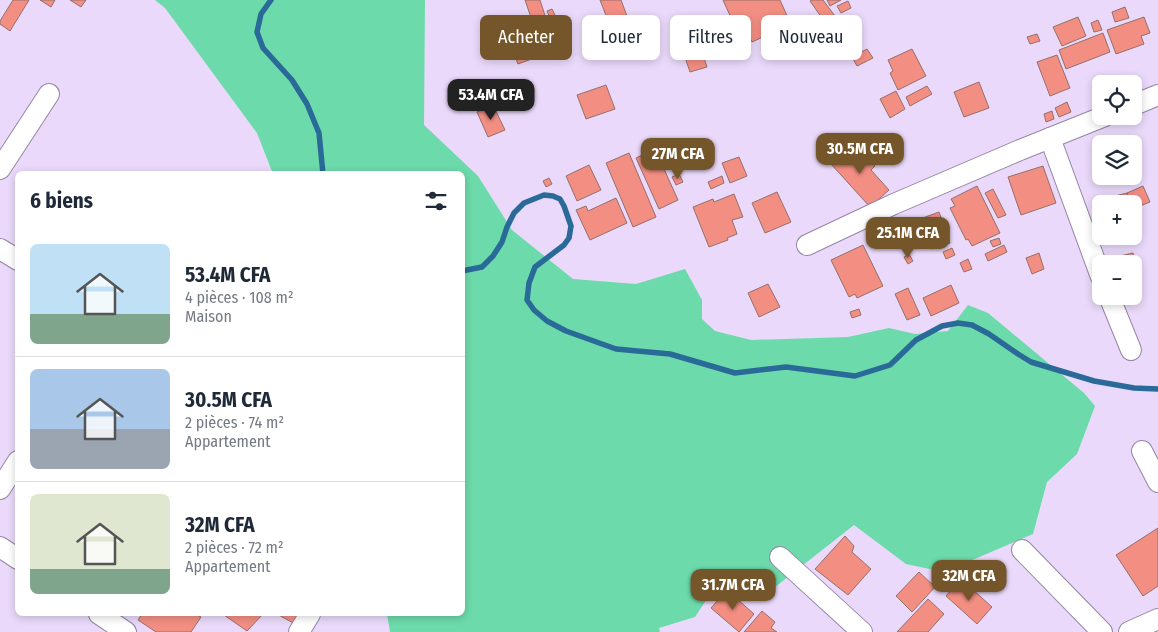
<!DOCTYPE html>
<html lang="fr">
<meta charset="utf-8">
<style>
:root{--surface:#fff;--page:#f2f2f3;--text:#1f2937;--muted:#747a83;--line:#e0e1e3;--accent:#75562b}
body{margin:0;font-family:"Fira Sans Condensed",sans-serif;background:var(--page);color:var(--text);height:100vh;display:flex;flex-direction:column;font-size:19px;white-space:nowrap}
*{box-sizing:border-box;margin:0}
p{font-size:16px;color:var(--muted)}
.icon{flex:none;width:28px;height:28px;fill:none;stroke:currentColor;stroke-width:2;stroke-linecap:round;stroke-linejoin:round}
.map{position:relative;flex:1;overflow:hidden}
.drawer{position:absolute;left:15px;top:171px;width:450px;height:445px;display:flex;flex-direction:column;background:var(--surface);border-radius:8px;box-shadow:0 2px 8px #0003}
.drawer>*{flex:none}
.guide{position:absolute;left:480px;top:15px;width:475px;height:45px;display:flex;gap:10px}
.buttons{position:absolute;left:1092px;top:75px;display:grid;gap:10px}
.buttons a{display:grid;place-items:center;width:50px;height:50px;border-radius:8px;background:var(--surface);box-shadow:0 2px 8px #0003;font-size:25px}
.price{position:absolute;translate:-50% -42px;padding:0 11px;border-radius:10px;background:var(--accent);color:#fff;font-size:16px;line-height:32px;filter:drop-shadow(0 1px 2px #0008)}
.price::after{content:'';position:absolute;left:50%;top:30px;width:15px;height:11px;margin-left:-8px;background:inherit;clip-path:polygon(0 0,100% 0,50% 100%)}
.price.selected{background:#222;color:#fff}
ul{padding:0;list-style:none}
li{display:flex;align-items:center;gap:15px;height:125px;padding:0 15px}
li+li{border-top:1px solid var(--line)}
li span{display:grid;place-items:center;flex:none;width:140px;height:100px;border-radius:8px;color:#555}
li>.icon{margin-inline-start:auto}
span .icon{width:60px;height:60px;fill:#fffc;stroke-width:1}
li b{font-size:21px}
h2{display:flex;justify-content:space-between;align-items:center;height:60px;padding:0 15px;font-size:21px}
.tag{padding:0 18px;border-radius:8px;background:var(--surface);box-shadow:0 2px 8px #0003;font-size:18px;line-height:45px}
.tag.selected{background:var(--accent);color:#fff}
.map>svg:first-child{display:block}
.green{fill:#6ddaab}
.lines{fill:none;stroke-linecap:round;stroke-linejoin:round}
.stream{stroke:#2a6a98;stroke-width:5.5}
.building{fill:#f38e83;stroke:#94706b}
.minor-casing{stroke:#9586a4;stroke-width:22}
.minor{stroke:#fff;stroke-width:20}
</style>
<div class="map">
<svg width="1158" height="632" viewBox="0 0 1158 632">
<rect width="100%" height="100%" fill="#ead9fa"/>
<!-- green -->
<path class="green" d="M155,0H425L424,125L478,176L512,230L573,279L636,284L685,269L702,300V319L715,331L751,340L848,337L889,328L915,334L948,331L968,305L988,313L1084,393L1095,406L1077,454L1047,482L1033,534L944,572L906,564L854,525L765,595L716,585L695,617L659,628L660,632H390L387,614H462V174H273L257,133L165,8Z"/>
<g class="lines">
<!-- stream -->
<g class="stream">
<path d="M271,0L261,14L257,32L263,48L292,80L307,104L319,133L323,174"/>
<path d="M462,271L482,267L493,256L502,242L507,227L514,213L524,203L544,195L553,196L560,199L564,206L571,226L569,238L564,245L535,267L529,283L527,300L534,310L547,321L566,331L616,349L670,354L735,373L786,367L855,376L890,365L916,340L942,326L958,323L972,325L989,334L1018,354L1031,362L1094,381L1134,388L1158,389"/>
</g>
</g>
<!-- building -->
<g class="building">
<path d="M13,0H29L10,31L0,24V21Z"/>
<path d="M40,0H55L51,7Z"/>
<path d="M70,0H86L81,7Z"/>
<path d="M525,0H540L550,31L537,35Z"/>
<path d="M600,0H621L627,16L609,23Z"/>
<path d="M723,0H780L788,18L773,25L776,31L752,42L749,36L741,40Z"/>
<path d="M812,0H823L841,24L831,31L810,1Z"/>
<path d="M827,0H841L830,6Z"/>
<path d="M848,1L851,8L841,13L837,6Z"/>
<path d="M1125,7L1129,18L1115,22L1112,12Z"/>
<path d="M552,9L559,23L553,25L547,11Z"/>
<path d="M1078,17L1086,36L1062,46L1053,27Z"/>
<path d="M1144,17L1150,33L1141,36L1144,44L1116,54L1107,30Z"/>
<path d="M1098,20L1102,30L1094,32L1091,23Z"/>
<path d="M560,27L565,37L559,40L554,30Z"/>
<path d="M695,31L707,67L690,72L678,37Z"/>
<path d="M1103,33L1110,52L1066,69L1059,50Z"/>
<path d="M1037,34L1040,41L1030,44L1027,37Z"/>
<path d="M554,36L559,49L518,64L513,52Z"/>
<path d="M867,49L873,58L857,66L852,57Z"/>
<path d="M912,49L926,76L898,90L890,73L893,71L888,60Z"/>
<path d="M1057,55L1070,88L1050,96L1037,62Z"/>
<path d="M979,82L989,108L964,117L954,92Z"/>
<path d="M606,85L615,109L586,119L577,95Z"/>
<path d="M927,86L932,94L910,106L906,97Z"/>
<path d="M896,91L905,109L890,118L880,99Z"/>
<path d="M1067,102L1071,112L1059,117L1055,108Z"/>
<path d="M493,105L505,130L488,137L477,112Z"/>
<path d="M1052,111L1054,119L1046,122L1044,114Z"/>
<path d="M652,138L655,144L651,147L648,141Z"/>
<path d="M854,143L875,166L871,170L889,190L870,207L831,164Z"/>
<path d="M655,149L678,200L659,209L636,158Z"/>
<path d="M629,153L656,217L633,227L606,163Z"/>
<path d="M739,157L747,176L730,183L722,163Z"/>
<path d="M589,165L601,190L577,201L566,176Z"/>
<path d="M1043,166L1056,203L1021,215L1008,177Z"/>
<path d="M679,174L683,182L676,185L672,177Z"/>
<path d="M722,176L724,183L711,189L708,182Z"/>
<path d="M549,178L552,184L546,187L543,181Z"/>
<path d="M977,186L1000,233L972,246L968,239L966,240L950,208L955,206L951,199Z"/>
<path d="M1143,186L1150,202L1135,208L1134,204H1132L1127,193Z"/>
<path d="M993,189L1006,215L998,218L985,193Z"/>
<path d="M777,192L791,222L765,233L752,203Z"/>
<path d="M1127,193L1130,203L1126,204H1104L1103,199Z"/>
<path d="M734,194L743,217L732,220L737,234L727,238L728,240L709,247L693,207L713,199L714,202Z"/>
<path d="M616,198L627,223L590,240L576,210L586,206L588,211Z"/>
<path d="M939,212L950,243L931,249L920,219Z"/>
<path d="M999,238L1001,244L993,247L990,241Z"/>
<path d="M863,245L883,286L857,298L855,294L849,297L831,260Z"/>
<path d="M1004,245L1007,252L988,261L985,254Z"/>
<path d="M952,248L955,255L946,259L943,252Z"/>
<path d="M1039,253L1044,269L1032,274L1026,258Z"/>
<path d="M1133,253L1136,269H1134V264H1108L1107,259Z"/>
<path d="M909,254L913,261L908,264L904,257Z"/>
<path d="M968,259L972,269L964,272L960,263Z"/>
<path d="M768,284L780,307L759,317L748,293Z"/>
<path d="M951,285L959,303L931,316L923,298Z"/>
<path d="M908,288L920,315L907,320L895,294Z"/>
<path d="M859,309L861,315L852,318L850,312Z"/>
<path d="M1158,528V586L1143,596L1116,555Z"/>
<path d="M845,536L854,546L852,552L871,569L848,595L815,569Z"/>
<path d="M919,572L935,587L912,612L896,596Z"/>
<path d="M961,579L992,607L977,624L946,596Z"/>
<path d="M727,590L754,614L739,632L711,608Z"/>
<path d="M928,599L944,614L928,632H897Z"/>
<path d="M762,611L775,622L771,628L777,632H744Z"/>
<path d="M142,614H195L201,617L191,632H156L138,620Z"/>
<path d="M225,614H263L247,631L224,615Z"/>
<path d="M277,614H301L295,624Z"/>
</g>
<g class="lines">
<defs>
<g id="minor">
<path d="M1134,105L1158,95"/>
<path d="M1050,138L1101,277"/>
<path d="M0,169L49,94"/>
<path d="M807,245L894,204L1020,150L1105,116"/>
<path d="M0,249L18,260"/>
<path d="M1109,296L1131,350"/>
<path d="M1142,451L1158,482"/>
<path d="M0,489L18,461"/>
<path d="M0,547L18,559"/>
<path d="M1022,550L1102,632"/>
<path d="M780,557L862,632"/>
<path d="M99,614L126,632"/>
<path d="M299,632L310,614"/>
<path d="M1129,632L1158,619"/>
</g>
</defs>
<!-- minor casing -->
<use href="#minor" class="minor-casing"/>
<!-- minor -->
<use href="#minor" class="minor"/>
</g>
</svg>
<div class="buttons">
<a><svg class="icon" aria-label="locate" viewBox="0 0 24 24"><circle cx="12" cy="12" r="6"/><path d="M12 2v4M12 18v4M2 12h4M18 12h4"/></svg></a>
<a><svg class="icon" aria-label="layers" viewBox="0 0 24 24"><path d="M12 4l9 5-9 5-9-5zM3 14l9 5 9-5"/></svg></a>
<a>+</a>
<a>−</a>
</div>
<b class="price selected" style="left:491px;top:121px">53.4M CFA</b>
<b class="price" style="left:860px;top:175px">30.5M CFA</b>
<b class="price" style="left:678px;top:180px">27M CFA</b>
<b class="price" style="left:908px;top:259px">25.1M CFA</b>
<b class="price" style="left:969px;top:602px">32M CFA</b>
<b class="price" style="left:733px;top:611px">31.7M CFA</b>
<div class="guide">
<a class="tag selected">Acheter</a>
<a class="tag">Louer</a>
<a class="tag">Filtres</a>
<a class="tag">Nouveau</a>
</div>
<section class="drawer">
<h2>6 biens<svg class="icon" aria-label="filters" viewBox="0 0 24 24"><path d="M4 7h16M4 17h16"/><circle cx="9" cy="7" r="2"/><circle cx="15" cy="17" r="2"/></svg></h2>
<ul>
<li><span style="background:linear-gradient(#bfe0f5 70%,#7fa58c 0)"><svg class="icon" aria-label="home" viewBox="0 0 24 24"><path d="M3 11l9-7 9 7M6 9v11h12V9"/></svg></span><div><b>53.4M CFA</b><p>4 pièces · 108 m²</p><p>Maison</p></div></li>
<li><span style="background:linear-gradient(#a9c7e8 60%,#9aa5b1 0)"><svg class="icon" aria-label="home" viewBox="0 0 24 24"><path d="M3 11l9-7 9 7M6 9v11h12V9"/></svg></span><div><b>30.5M CFA</b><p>2 pièces · 74 m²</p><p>Appartement</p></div></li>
<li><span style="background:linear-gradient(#dfe7d0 75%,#7fa58c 0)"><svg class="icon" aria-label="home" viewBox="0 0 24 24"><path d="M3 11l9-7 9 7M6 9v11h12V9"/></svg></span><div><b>32M CFA</b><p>2 pièces · 72 m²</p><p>Appartement</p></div></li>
</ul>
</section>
</div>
